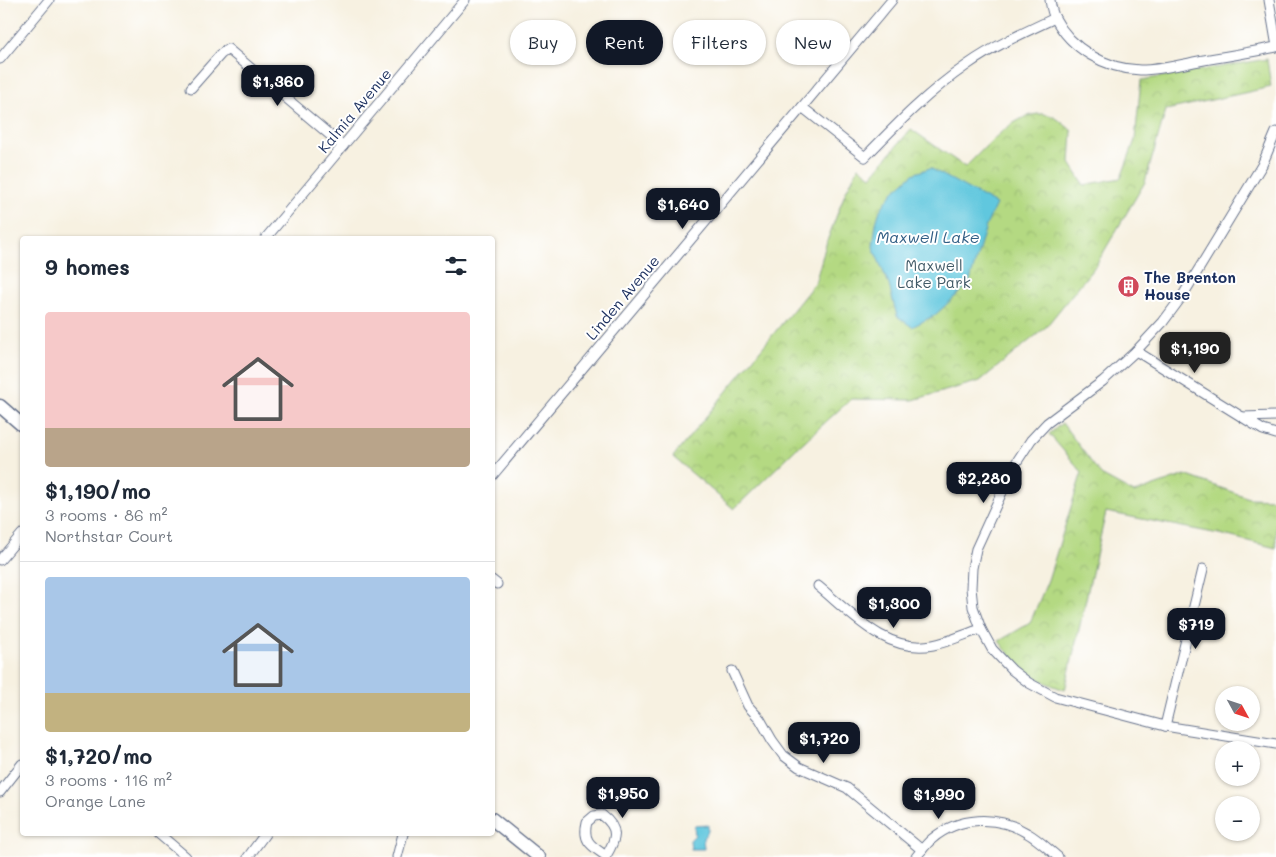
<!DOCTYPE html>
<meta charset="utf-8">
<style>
:root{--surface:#fff;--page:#f2f2f3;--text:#1f2937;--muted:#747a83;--line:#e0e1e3;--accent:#111827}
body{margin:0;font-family:Mali,sans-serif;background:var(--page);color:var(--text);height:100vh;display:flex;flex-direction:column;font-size:19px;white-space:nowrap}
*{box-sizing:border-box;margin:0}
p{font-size:16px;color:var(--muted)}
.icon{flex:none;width:28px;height:28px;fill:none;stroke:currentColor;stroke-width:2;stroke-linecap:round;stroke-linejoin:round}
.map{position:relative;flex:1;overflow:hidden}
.sheet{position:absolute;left:20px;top:236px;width:475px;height:600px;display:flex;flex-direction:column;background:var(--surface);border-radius:5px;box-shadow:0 1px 4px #0004}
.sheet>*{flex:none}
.banner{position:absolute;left:510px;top:20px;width:475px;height:45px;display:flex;gap:10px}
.needle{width:32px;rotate:130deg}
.controls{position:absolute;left:1215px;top:686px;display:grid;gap:10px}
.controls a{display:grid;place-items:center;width:45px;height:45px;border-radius:50%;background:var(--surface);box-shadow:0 1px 4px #0004;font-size:25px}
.price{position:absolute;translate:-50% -42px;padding:0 11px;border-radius:10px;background:var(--accent);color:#fff;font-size:16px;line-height:32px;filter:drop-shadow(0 1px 2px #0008)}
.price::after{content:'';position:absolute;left:50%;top:30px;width:15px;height:11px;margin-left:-8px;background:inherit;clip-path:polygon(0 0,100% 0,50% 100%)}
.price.current{background:#222;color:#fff}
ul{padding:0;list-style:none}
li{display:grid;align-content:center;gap:10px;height:265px;padding:0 25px}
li+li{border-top:1px solid var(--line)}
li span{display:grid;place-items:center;height:155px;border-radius:5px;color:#555}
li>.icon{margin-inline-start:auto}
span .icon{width:90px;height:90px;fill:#fffc;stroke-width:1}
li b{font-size:21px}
h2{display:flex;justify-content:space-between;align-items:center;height:60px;padding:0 25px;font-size:21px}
.tag{padding:0 18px;border-radius:22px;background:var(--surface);box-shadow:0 1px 4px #0004;font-size:18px;line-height:45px}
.tag.current{background:var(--accent);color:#fff}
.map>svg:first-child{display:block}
.park{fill:url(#park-crowns);stroke:#688470}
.water{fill:#61c7de;stroke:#3e7b9e}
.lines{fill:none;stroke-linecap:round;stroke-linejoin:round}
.minor-casing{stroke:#68738c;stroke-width:11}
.primary-casing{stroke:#68738c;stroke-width:15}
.minor{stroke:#fff;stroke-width:9}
.primary{stroke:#fff;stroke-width:12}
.labels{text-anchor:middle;stroke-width:4;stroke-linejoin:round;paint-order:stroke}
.street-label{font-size:15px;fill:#1b2f5e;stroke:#fff}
.park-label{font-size:15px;fill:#415a67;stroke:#fff}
.poi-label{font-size:15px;font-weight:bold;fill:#1b2f5e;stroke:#fff;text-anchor:start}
.water-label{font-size:16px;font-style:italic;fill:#305d84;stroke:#fff}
</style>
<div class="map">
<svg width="1276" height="857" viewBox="0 0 1276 857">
<defs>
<pattern id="park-crowns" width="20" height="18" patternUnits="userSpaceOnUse" patternTransform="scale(1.25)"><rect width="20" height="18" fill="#b4d982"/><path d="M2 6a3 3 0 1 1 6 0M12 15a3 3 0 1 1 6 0" fill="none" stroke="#9abb73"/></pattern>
</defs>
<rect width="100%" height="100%" fill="#fff"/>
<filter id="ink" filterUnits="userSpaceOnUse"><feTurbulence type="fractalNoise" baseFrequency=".02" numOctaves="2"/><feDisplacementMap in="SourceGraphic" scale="10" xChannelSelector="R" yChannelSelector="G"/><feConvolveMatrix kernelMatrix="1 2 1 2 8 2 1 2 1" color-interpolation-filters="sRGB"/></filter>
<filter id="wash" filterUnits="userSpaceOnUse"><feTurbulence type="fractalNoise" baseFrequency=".0096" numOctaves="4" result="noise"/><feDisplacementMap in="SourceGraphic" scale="20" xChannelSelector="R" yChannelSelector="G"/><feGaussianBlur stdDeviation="1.12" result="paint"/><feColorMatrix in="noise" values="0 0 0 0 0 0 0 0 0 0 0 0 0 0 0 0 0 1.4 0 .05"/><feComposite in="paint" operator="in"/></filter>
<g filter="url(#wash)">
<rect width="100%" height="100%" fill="#f7f1e1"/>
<!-- park -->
<g class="park">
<path d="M1267,59L1271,87L1166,110L1145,182L1096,265L1045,328L980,381L913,400L851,399L796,449L734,509L673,457L815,283L827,241L846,191L859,167L871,176L911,129L965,167C986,148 1017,107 1049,115C1057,117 1066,126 1072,131L1070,163L1084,185L1121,178L1135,140L1141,80Z"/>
<path d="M1062,423L1101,475L1134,493L1185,475L1249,498L1276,499V548L1224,535L1106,512L1065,690C1034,680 1018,667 999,641L1030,623L1048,580L1082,472L1049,434Z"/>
</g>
<!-- water -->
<g class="water">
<path d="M930,168L996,204L986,226L969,284L935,315L912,327L897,316L889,285L873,247L876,223L880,210L893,192L913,174Z"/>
<path d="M708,825V831L703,838L704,849H691L690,840L695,835L694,826Z"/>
</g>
</g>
<g filter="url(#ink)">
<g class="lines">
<defs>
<g id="minor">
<path d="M1050,0C1051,6 1052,13 1055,18C1071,49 1106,69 1140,70C1161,70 1183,64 1204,60C1228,56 1252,52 1276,47"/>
<path d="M1269,0L1276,41"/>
<path d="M0,59L49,0"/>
<path d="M191,88L221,54L228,49L343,146"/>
<path d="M802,107L865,157C897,124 929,91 967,65C994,46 1025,32 1055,18"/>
<path d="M1276,132L1262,165L1183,295L1163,322L1136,351L1103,381L1047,423L1031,440L1014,466L976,549L972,568L971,588L973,607L981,629L992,649L1012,670L1029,683L1055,697L1165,726L1276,744"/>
<path d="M265,239L465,0"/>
<path d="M1136,351L1263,430L1276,434"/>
<path d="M1242,417L1276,416"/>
<path d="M492,476L892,0"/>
<path d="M0,560L22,534"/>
<path d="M492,580L497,584"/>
<path d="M818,586C851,613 886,654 933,645C949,642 965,634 981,629"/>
<path d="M732,671L748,706L760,719L772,740L783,755L799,767L847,788L922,850"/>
<path d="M1165,726L1203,569"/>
<path d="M0,792L22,764"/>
<path d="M602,815C620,829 616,839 606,856C592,846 582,842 587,822L594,816Z"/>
<path d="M159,834L186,857"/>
<path d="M248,857L265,834"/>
<path d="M397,857L403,834"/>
<path d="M916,857C921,851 926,844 932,839C959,816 997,815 1027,833C1038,839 1048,849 1058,857"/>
</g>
<g id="primary">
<path d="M0,406L22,425"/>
<path d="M492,819L539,857"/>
</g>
</defs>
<!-- minor casing -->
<use href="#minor" class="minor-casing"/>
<!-- primary casing -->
<use href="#primary" class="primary-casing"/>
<!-- minor -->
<use href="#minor" class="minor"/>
<!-- primary -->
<use href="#primary" class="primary"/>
</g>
</g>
<!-- icons -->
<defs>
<symbol id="building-disc" viewBox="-11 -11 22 22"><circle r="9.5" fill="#d1495b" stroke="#fff"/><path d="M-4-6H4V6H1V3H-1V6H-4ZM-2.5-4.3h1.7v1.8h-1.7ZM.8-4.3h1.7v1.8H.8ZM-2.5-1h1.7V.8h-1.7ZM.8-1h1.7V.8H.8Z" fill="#fff"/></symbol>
</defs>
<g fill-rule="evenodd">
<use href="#building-disc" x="1116" y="274" width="25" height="25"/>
</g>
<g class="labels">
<!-- street labels -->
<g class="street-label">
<text transform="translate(355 111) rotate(-50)" y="5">Kalmia Avenue</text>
<text transform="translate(623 298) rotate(-50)" y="5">Linden Avenue</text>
</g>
<!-- park labels -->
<g class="park-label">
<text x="934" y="271">Maxwell<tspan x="934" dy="17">Lake Park</tspan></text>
</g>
<!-- poi labels -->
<g class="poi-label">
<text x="1144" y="283">The Brenton<tspan x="1144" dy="17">House</tspan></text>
</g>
<!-- water labels -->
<g class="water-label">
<text x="928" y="243">Maxwell Lake</text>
</g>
</g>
</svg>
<div class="controls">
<a><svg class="needle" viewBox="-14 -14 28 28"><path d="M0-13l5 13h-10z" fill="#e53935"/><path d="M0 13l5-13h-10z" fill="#747a83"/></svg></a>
<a>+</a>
<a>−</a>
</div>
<b class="price" style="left:278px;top:107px">$1,360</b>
<b class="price" style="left:683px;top:230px">$1,640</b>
<b class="price current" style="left:1195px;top:374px">$1,190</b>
<b class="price" style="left:984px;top:504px">$2,280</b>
<b class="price" style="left:894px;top:629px">$1,300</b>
<b class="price" style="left:1196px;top:650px">$719</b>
<b class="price" style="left:824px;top:764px">$1,720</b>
<b class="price" style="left:623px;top:819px">$1,950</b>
<b class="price" style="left:939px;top:820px">$1,990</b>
<div class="banner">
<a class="tag">Buy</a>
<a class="tag current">Rent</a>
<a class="tag">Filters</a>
<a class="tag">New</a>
</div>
<section class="sheet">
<h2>9 homes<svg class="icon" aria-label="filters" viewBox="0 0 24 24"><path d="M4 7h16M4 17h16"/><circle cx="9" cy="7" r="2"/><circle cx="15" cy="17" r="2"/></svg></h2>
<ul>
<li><span style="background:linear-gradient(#f6c9c9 75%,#b9a48a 0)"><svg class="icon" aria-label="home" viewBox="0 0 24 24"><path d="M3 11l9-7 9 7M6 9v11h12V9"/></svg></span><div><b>$1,190/mo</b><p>3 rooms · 86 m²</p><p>Northstar Court</p></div></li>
<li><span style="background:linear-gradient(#a9c7e8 75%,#c2b280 0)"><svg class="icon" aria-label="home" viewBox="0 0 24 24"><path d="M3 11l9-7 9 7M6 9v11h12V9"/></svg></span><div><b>$1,720/mo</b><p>3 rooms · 116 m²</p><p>Orange Lane</p></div></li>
</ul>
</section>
</div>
